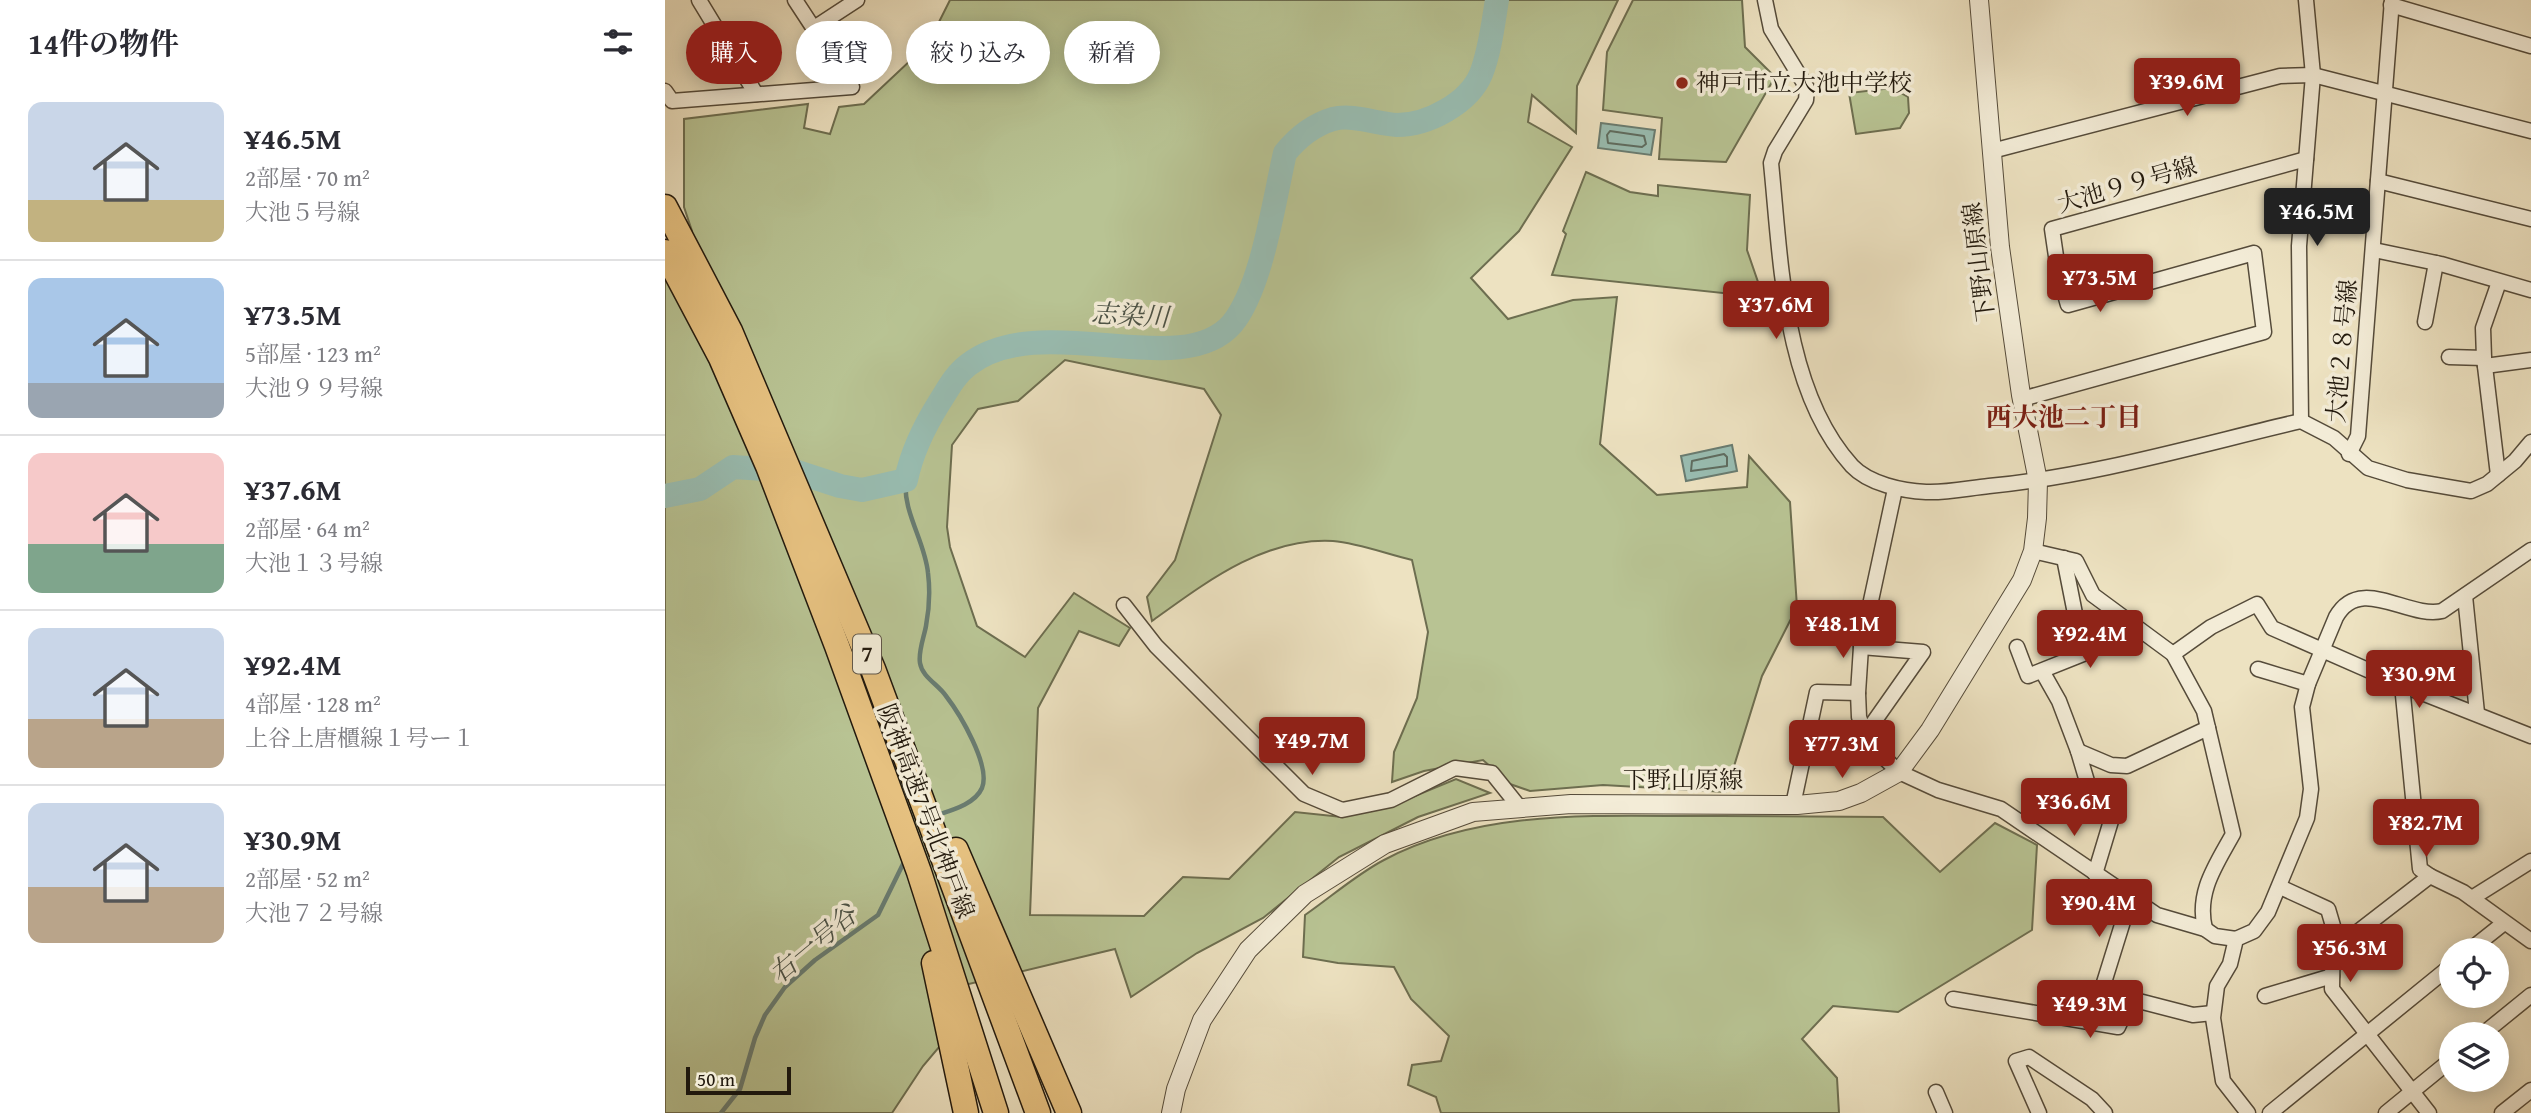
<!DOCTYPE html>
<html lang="ja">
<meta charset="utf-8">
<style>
:root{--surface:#fff;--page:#f7f7f7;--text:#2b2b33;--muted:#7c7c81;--line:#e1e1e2;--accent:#8f2418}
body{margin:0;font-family:"Gentium Book Plus","Noto Serif JP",serif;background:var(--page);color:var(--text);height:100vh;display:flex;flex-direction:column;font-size:26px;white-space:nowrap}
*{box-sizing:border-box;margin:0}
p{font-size:23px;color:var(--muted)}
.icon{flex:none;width:38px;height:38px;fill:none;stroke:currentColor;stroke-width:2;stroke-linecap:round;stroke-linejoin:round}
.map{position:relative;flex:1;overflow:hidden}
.drawer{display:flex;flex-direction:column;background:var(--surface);width:665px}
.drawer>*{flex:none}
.hud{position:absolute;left:21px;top:21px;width:665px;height:63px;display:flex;gap:14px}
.fabs{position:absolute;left:1774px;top:938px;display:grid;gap:14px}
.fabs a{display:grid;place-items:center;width:70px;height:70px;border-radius:50%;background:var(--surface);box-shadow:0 4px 18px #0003;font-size:35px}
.scale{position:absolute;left:21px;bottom:18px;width:105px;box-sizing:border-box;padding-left:7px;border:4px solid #22190d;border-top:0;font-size:19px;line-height:24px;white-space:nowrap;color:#22190d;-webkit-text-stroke:5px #f3ecd7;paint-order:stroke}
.price{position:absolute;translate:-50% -60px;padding:0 16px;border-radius:7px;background:var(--accent);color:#fff;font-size:23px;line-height:46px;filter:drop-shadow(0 2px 4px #0008)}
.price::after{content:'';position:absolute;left:50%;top:42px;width:21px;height:16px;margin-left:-10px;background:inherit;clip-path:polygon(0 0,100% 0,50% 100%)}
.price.on{background:#222;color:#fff}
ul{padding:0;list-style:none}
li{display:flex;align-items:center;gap:21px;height:175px;padding:0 28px}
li+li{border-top:2px solid var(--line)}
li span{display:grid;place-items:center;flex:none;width:196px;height:140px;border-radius:14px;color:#555}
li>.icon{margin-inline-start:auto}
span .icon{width:84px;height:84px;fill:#fffc;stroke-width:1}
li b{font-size:30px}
h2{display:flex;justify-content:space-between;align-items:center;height:84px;padding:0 28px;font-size:30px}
.pill{padding:0 24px;border-radius:32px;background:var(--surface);box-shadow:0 4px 18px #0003;font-size:24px;line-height:63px}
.pill.on{background:var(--accent);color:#fff}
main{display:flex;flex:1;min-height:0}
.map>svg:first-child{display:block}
.green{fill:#b8c393;stroke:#6d6e50;stroke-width:2}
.water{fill:#99beb3;stroke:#697c71;stroke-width:2}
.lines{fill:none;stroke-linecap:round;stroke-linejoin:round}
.shore{stroke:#5e6c60;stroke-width:2}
.stream{stroke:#697c71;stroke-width:4.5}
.river{stroke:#99beb3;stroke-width:24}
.minor-casing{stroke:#554b3a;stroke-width:17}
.tertiary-casing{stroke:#554b3a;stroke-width:20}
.motorway-casing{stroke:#22190d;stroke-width:27}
.minor{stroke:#f3ecd7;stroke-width:14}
.tertiary{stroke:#f3ecd7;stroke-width:18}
.motorway{stroke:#e6c180;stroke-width:24}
.poi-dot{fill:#8f2418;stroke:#f3ecd7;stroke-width:2.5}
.labels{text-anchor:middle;stroke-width:7;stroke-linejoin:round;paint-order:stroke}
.shield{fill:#f3ecd7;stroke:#61584a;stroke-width:2}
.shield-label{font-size:23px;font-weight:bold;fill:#22190d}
.poi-label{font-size:24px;fill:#22190d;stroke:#f3ecd7;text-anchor:start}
.street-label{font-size:24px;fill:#22190d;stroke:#f3ecd7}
.water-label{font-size:26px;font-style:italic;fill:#4c5347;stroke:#f3ecd7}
.neighbourhood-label{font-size:26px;font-weight:bold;fill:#7a1f14;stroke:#f3ecd7}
</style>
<main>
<section class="drawer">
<h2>14件の物件<svg class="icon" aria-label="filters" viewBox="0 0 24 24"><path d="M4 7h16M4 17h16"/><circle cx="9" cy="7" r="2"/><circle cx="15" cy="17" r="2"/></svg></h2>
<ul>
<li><span style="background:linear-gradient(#c9d6e8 70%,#c2b280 0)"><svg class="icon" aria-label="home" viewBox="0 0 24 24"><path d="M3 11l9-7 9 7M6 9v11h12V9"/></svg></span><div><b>¥46.5M</b><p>2部屋 · 70 m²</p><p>大池５号線</p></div></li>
<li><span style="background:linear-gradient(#a9c7e8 75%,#9aa5b1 0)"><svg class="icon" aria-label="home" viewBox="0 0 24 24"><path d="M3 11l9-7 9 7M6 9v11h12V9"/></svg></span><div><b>¥73.5M</b><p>5部屋 · 123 m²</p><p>大池９９号線</p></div></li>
<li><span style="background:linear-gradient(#f6c9c9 65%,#7fa58c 0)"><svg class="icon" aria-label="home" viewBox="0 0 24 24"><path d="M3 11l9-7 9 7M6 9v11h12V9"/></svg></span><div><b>¥37.6M</b><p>2部屋 · 64 m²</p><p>大池１３号線</p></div></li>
<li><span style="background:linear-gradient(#c9d6e8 65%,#b9a48a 0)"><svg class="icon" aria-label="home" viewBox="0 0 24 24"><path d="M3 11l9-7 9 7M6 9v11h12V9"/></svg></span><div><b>¥92.4M</b><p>4部屋 · 128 m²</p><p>上谷上唐櫃線１号ー１</p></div></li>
<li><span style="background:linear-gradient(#c9d6e8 60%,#b9a48a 0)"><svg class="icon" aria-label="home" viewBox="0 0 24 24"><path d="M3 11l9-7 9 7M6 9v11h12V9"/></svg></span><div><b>¥30.9M</b><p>2部屋 · 52 m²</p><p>大池７２号線</p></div></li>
</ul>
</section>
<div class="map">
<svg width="1866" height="1113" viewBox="0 0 1866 1113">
<rect width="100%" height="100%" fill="#ede2c1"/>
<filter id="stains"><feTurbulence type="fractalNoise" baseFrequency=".00286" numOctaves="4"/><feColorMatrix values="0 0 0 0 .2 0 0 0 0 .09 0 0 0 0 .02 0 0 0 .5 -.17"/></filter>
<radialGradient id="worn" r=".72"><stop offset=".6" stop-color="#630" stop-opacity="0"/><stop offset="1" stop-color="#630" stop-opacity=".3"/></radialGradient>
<!-- green -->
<g class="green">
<path d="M285,0H953L912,86L911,133L867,95L863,122L907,147L854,231L806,278L843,319L908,300L952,297L935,444L992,495L1082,487L1084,456L1125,502L1132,607L1097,676L1061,792L938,785L865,791L845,784L818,760L759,771L727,782L729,752L752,698L763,632L747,560C722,554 693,543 668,541C599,537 540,583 487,621L482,597L510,560L556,415L539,389L400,360L353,401L313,409L287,445L282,527L285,547L312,626L360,657L409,593L465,628L454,646L414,631L373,708L365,915L479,916L518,877L564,879L630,812L677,817L745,798L791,779L825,793L753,817L674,857L598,918L532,953L466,997L450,949L266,993L275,1046L258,1066L227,1113H0V243L27,231L19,207V119L143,104L139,128L165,134L174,107L199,104L263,44Z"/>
<path d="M968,0H1077L1080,47L1110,77L1061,162L994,159L997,118L938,110L942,52Z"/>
<path d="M1227,88L1243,97L1244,113L1235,128L1191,134L1184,93Z"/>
<path d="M921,172L965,192L993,196V185L1085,195L1082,250L1093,282L1086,296L887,275L901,234L898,231Z"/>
<path d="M1054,816L1218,817L1275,872L1330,823L1372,845L1367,930L1233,1012L1168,1006L1137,1039L1172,1078L1174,1113H776L771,1097L743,1085L747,1065L776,1061L784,1036L746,999L729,967L673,963L638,957L640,915C666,897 692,874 719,860C820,806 943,817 1054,816Z"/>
</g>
<!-- water -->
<g class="water">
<path d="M936,123L990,130L986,155L933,148Z"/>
<path d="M1067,445L1072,471L1021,481L1016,456Z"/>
</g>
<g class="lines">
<!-- shore -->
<g class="shore">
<path d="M945,131L979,136L981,144L977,147L943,143L942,135Z"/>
<path d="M1059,454L1062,457V466L1026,471L1027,461Z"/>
</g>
<!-- stream -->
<g class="stream">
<path d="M241,480C237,511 260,541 263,573C265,589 264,610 261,626C259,637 253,652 255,663C257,677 274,685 281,696C295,714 326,766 317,788C310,804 287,810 272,815"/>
<path d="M56,1113L75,1089L90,1038L100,1015L120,987L150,960L213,915L239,862"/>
</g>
<!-- river -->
<path class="river" d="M0,496L35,489L68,467L129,471L175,486L197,490L241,480C247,451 259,427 274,403C283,389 290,375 303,365C376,308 516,383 567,324C597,288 609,200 620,153C633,137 648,125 668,119C688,114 712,124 732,125C763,125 804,103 816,74C825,51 828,24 832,0"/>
<defs>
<g id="minor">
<path d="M34,0L91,94"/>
<path d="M1100,0L1106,29L1142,88L1141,100L1110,151L1106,163C1116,260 1118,390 1187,466C1204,484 1238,491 1261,492C1282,493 1304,488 1324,486C1429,476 1533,445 1636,421L1669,438L1703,468L1742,480L1806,491L1822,484L1850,461L1866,442"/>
<path d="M1726,5L1866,46"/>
<path d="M149,28L192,0"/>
<path d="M0,91L7,101L187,87L130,0"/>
<path d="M1327,151L1615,76L1648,75L1866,131"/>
<path d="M1713,181L1866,219"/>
<path d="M1709,250L1776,264L1866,290"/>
<path d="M1760,322L1771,263"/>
<path d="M1784,357L1819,358"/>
<path d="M1820,366L1866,360"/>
<path d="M1357,399L1599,332L1589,253L1403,305L1393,270L1387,229L1641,159"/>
<path d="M1636,421L1634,246L1648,75L1641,0"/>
<path d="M1684,454L1693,436L1727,0"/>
<path d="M1833,475L1819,358L1818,328L1834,282"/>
<path d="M1368,551L1411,561L1428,595L1508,654L1539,711L1568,834C1551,865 1531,892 1540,929"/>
<path d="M1800,596L1812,713"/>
<path d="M459,605L491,646L639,794L677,810L726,800L790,768L827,773L855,808"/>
<path d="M1196,647L1258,652L1201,733"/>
<path d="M1352,647L1363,676L1418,654L1399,558"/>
<path d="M1508,654L1546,627L1592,604L1607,628L1737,685L1866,736"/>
<path d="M1593,669L1643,684"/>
<path d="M1377,671L1394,701L1413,751"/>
<path d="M1737,685L1755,869L1765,876"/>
<path d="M1193,693L1194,717L1199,731L1212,751L1234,772L1273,790L1336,809L1492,915L1540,929L1550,936L1571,939"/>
<path d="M1128,805L1152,692L1193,693L1196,647L1230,489"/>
<path d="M1430,874L1452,801L1424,788L1413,751L1446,765L1462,766L1543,728"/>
<path d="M1615,887L1663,909L1668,926L1667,989L1764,1113"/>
<path d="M1807,898L1866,861"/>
<path d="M1805,950L1839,923"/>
<path d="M1668,951L1765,876L1798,892L1866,941"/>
<path d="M1437,989L1465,899"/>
<path d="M1600,996L1667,976"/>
<path d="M1288,999L1453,1027L1466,999L1528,1015L1548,1013"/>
<path d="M1818,1034L1866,995"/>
<path d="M1271,1092L1280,1113"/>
<path d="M1374,1113L1351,1061L1364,1057L1427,1099L1440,1113"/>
<path d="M1583,1113L1558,1081L1548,1018L1552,986L1565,964L1571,939L1589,931L1603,912L1642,818L1646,789L1637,707L1643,684L1671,617C1695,574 1743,619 1777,611L1866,550"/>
<path d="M1605,1113L1787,965"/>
<path d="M1721,1113L1787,1059"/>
<path d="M1837,1113L1866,1090"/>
</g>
<path id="tertiary" d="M506,1113L511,1089L537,1020L583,950L640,894L720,844L808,812L906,804L1132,805L1174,801L1196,793L1234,772L1265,730L1357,580L1368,551L1372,518L1373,481L1356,395L1335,247L1314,0"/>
<g id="motorway">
<path d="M0,207L65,331L208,669L373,1113"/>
<path d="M0,252L56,358L103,466L172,646L254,872L331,1113"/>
<path d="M291,850L404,1113"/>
<path d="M269,963L301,1113"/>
</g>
</defs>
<!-- minor casing -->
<use href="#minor" class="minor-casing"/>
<!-- tertiary casing -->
<use href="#tertiary" class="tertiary-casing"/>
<!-- motorway casing -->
<use href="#motorway" class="motorway-casing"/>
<!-- minor -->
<use href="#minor" class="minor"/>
<!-- tertiary -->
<use href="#tertiary" class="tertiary"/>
<!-- motorway -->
<use href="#motorway" class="motorway"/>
</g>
<!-- markers -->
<circle class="poi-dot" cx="1017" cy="83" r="7"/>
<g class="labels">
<!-- shield labels -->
<rect class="shield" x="188" y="634.5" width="28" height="39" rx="5"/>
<g class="shield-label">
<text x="202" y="662">7</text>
</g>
<!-- poi labels -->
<g class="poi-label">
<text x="1031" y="91">神戸市立大池中学校</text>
</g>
<!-- street labels -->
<g class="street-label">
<text transform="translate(1462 185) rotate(-16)" y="8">大池９９号線</text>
<text transform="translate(1314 262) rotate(-97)" y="8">下野山原線</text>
<text transform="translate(1677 351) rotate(-85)" y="8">大池２８号線</text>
<text x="1018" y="788">下野山原線</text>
<text transform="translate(261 811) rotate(69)" y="8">阪神高速7号北神戸線</text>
</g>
<!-- water labels -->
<g class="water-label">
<text transform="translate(465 315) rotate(3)" y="9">志染川</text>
<text transform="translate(148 944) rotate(-40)" y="9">右一号谷</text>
</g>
<!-- neighbourhood labels -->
<g class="neighbourhood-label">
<text x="1399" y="426">西大池二丁目</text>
</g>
</g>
<rect width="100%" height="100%" filter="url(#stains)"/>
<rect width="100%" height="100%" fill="url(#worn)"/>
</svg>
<div class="fabs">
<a><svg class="icon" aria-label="locate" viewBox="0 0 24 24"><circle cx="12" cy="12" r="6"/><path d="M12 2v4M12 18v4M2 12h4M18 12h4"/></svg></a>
<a><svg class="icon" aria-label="layers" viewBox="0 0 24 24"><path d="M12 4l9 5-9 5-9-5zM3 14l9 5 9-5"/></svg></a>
</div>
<div class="scale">50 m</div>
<b class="price" style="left:1522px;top:118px">¥39.6M</b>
<b class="price on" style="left:1652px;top:248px">¥46.5M</b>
<b class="price" style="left:1435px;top:314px">¥73.5M</b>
<b class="price" style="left:1111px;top:341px">¥37.6M</b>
<b class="price" style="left:1178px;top:660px">¥48.1M</b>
<b class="price" style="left:1425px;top:670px">¥92.4M</b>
<b class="price" style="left:1754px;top:710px">¥30.9M</b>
<b class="price" style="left:647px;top:777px">¥49.7M</b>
<b class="price" style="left:1177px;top:780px">¥77.3M</b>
<b class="price" style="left:1409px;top:838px">¥36.6M</b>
<b class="price" style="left:1761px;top:859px">¥82.7M</b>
<b class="price" style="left:1434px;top:939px">¥90.4M</b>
<b class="price" style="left:1685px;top:984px">¥56.3M</b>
<b class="price" style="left:1425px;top:1040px">¥49.3M</b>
<div class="hud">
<a class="pill on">購入</a>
<a class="pill">賃貸</a>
<a class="pill">絞り込み</a>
<a class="pill">新着</a>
</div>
</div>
</main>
